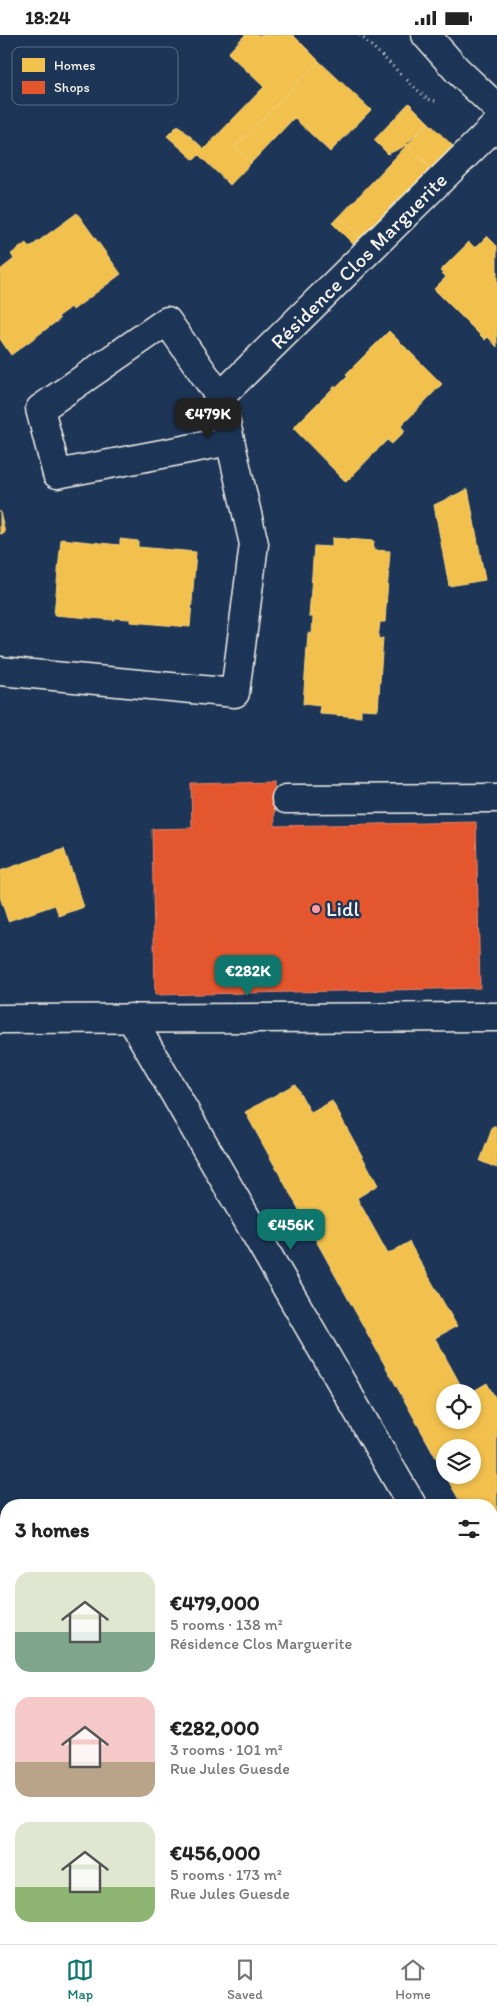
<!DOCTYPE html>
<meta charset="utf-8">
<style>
:root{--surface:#fff;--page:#f2f2f2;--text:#222;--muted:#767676;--line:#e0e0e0;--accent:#0f766e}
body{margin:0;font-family:Itim,sans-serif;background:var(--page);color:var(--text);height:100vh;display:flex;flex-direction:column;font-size:19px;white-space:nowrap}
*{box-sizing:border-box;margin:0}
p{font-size:16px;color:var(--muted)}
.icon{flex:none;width:28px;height:28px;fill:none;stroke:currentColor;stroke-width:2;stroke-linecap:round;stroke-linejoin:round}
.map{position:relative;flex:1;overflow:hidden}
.panel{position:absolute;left:0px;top:1464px;width:498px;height:446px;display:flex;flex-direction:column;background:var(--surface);border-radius:20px 20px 0 0;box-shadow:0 2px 8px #0003}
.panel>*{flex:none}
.fabs{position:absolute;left:436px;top:1349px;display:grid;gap:10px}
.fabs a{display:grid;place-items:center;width:45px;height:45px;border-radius:50%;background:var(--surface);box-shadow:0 2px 8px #0003;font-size:25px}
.price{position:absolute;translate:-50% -42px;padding:0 11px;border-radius:10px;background:var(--accent);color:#fff;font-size:16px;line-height:32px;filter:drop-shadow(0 1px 2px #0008)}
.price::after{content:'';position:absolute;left:50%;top:30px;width:15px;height:11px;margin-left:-8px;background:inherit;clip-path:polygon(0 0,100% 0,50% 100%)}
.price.selected{background:#222;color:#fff}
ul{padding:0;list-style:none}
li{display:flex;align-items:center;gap:15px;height:125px;padding:0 15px}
li span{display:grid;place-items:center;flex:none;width:140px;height:100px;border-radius:15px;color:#555}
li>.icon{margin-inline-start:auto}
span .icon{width:60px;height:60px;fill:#fffc;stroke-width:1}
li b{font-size:21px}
h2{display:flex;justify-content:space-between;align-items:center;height:60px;padding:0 15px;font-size:21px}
.status{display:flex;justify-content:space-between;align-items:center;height:35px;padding:0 25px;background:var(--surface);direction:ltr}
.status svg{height:14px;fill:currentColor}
.menu{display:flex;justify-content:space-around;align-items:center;height:70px;border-top:1px solid var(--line);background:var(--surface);font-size:14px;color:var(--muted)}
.menu a{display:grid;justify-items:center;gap:2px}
.menu .selected{color:var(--accent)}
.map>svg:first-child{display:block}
.homes{fill:#f2c14e;stroke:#f3cf7c}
.shops{fill:#e4572e;stroke:#e98566}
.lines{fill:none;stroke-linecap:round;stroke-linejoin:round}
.minor-casing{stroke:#f4f1e8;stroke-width:31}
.major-casing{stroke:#f4f1e8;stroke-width:31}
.path{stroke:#f4f1e8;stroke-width:3;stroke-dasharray:1 4;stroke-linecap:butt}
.minor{stroke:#1d3557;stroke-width:28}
.major{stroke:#1d3557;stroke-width:28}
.poi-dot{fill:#ff9aa2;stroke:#1d3557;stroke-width:2}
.labels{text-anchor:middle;stroke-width:5;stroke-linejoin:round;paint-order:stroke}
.street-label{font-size:21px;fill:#f4f1e8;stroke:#1d3557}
.poi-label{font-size:21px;fill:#f4f1e8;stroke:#1d3557;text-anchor:start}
.key{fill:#1d3557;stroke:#5e6d82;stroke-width:1}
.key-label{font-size:14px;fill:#f4f1e8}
</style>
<div class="status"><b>18:24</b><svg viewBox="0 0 49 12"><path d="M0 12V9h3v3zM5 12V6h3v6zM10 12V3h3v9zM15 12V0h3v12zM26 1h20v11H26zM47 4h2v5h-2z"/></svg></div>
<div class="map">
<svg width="497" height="1909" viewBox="0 0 497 1909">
<rect width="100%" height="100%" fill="#1d3557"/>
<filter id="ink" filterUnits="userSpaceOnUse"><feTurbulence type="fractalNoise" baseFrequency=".02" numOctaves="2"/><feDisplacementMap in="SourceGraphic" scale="10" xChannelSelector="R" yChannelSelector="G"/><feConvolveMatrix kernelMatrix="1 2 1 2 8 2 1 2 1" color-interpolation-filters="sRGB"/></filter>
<g filter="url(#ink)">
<!-- homes -->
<g class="homes">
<path d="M245,0H293L319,26L235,112L252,127L230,150L199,120L194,125L167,101L178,90L204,114L264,52L228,18Z"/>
<path d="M319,26L371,75L330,117L294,83L252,127L235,112Z"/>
<path d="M409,68L428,87L403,112L388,119L374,105Z"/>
<path d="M428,87L454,112L432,135L407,110Z"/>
<path d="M407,110L432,135L363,205L339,182Z"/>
<path d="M77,178L121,239L73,275L71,272L58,282L60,284L11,320L0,304V235L14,224L11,219L26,208L29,213Z"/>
<path d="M339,182L363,205L356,212L332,188Z"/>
<path d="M487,201L497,211V312L488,302L485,305L434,254L446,242L440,236L469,207L475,213Z"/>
<path d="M389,296L442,349L401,391L405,396L392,409L387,405L346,447L293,393L335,351L337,352L348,341L346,339Z"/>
<path d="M468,454L485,545L449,551L434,470Z"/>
<path d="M0,476L5,498L0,499Z"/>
<path d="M332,503L374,506L373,515L390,516L385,587H380L378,604L383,603L378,675L361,674V682L320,679V671L303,669L308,598L312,599L313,582H309L314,511L332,512Z"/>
<path d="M61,504L120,510V504L138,506V512L196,517L190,592L130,587V584L114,583V585L54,580Z"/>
<path d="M64,814L84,872L59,881L55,870L8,886L0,862V836Z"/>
<path d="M295,1049L311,1078L332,1066L378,1150L357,1163L388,1219L409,1207L457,1291L435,1303L465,1358H445V1385H472V1358H470L487,1348L497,1366V1534L491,1523V1470H462L445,1440H472V1412H445V1439L245,1077Z"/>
<path d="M493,1091L497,1093V1133L480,1126Z"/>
</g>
<!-- shops -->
<path class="shops" d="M274,747L275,791L476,787L480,953L155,960L152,794L192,793L191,749Z"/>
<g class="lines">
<defs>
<g id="minor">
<path d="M220,362L167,286L40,374L57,439L230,406"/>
<path d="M0,636L235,658L254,509L220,362L497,89"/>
<path d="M286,764L497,763"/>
<path d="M131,983L412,1470"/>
<path d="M0,984L497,982"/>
<path d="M491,1623L497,1636"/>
</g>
<path id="major" d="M426,0L457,35L497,73"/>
</defs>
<!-- minor casing -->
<use href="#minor" class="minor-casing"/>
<!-- major casing -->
<use href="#major" class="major-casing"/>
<!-- path -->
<path class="path" d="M360,0L427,64L436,66"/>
<!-- minor -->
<use href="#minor" class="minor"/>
<!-- major -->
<use href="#major" class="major"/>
</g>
</g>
<!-- markers -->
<circle class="poi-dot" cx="316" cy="874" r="5"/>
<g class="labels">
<!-- street labels -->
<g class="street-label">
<text transform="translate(359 226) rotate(-45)" y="7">Résidence Clos Marguerite</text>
</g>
<!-- poi labels -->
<g class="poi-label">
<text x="326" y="881">Lidl</text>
</g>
</g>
<!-- legend -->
<rect x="12" y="12" width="166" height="58" rx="8" class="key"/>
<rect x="22" y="23" width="23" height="14" fill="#f2c14e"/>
<rect x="22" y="46" width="23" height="13" fill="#e4572e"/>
<g class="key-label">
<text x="54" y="35">Homes</text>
<text x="54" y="57">Shops</text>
</g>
</svg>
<div class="fabs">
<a><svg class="icon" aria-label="locate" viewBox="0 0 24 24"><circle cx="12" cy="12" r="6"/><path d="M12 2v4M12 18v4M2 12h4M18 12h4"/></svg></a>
<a><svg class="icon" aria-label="layers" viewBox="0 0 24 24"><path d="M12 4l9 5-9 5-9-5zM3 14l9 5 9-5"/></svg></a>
</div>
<b class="price selected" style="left:208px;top:405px">€479K</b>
<b class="price" style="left:248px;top:962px">€282K</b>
<b class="price" style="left:291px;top:1216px">€456K</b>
<section class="panel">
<h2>3 homes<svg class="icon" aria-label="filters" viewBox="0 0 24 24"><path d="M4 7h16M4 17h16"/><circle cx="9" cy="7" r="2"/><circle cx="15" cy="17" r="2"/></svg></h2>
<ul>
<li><span style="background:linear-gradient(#dfe7d0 60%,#7fa58c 0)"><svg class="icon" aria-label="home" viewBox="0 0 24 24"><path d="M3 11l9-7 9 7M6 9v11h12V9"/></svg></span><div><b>€479,000</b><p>5 rooms · 138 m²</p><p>Résidence Clos Marguerite</p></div></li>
<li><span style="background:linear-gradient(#f6c9c9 65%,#b9a48a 0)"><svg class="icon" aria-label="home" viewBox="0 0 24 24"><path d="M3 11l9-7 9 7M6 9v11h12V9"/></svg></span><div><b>€282,000</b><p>3 rooms · 101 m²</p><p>Rue Jules Guesde</p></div></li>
<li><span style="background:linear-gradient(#dfe7d0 65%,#8fb573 0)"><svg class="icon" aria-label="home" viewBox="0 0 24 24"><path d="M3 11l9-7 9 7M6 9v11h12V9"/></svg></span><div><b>€456,000</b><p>5 rooms · 173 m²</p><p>Rue Jules Guesde</p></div></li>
</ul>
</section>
</div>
<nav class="menu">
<a class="selected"><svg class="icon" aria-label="map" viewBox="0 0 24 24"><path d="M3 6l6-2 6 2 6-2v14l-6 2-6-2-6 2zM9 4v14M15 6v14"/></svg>Map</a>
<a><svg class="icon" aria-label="saved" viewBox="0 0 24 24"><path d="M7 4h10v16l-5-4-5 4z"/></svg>Saved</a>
<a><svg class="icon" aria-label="home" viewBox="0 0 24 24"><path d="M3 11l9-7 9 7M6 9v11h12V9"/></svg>Home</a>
</nav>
